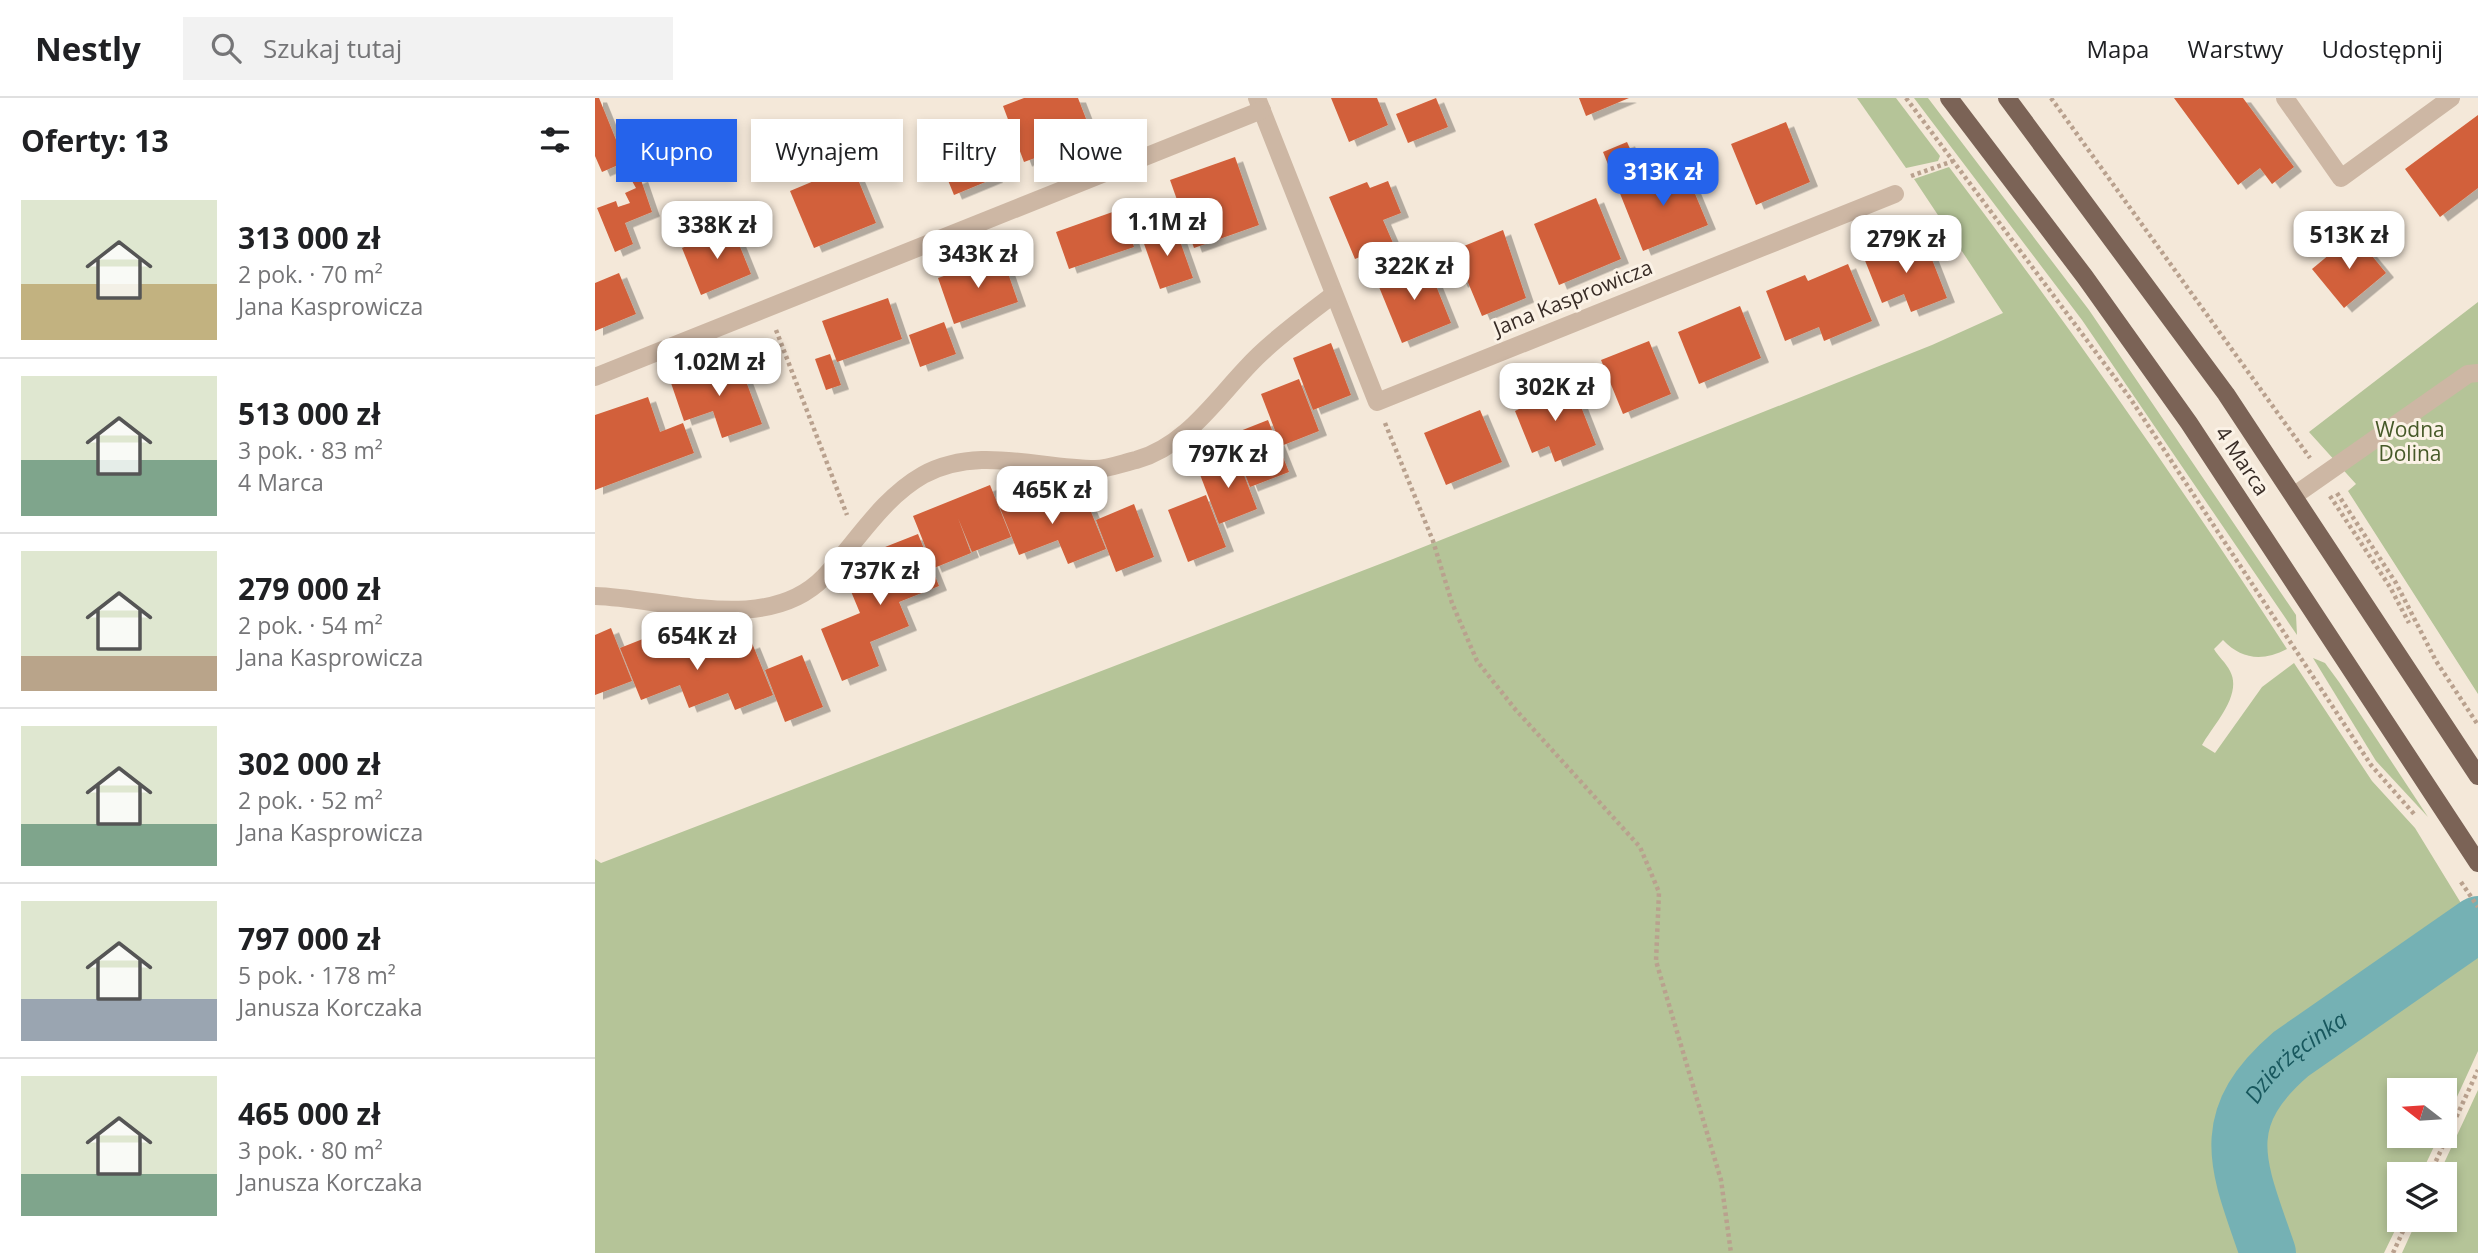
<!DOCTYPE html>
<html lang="pl">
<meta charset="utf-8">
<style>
:root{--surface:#fff;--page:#f2f2f2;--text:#202124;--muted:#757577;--line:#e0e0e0;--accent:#2563eb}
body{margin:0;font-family:"Open Sans",sans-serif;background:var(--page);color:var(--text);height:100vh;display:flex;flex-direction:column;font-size:26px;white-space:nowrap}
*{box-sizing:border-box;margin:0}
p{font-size:23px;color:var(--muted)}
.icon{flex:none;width:38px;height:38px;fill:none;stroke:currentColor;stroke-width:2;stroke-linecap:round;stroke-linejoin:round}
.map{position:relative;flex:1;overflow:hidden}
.side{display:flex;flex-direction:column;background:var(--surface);width:595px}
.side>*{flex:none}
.banner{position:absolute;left:21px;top:21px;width:665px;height:63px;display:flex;gap:14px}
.needle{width:46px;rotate:287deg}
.tools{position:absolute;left:1792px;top:980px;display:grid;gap:14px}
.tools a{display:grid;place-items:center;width:70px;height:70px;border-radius:0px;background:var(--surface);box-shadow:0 4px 10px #0003;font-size:35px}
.price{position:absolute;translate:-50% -60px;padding:0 16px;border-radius:14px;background:#fff;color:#222;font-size:23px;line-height:46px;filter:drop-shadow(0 2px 4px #0008)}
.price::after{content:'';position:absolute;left:50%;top:42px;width:21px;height:16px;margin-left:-10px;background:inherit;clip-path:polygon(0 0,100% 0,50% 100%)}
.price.current{background:var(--accent);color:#fff}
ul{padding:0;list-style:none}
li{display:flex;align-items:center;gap:21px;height:175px;padding:0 21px}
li+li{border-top:2px solid var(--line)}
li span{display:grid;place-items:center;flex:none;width:196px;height:140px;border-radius:0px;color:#555}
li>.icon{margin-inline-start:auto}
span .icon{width:84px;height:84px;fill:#fffc;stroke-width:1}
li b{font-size:30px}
h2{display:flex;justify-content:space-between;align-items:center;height:84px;padding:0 21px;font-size:30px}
.pill{padding:0 24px;border-radius:0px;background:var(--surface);box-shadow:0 4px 10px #0003;font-size:24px;line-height:63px}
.pill.current{background:var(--accent);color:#fff}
header{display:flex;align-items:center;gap:42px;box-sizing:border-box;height:98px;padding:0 35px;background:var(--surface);border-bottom:2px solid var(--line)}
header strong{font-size:33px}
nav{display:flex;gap:38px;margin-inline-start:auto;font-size:24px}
.search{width:490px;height:63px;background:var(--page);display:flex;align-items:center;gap:18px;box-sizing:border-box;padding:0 24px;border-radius:0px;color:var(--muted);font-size:26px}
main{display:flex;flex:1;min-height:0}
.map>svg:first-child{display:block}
.green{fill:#b5c498}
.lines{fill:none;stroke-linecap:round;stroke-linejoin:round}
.river{stroke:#75b1b4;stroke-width:56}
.building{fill:#d2603a;filter:url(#shadow)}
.path{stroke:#b9a18e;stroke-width:4.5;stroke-dasharray:3.5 3.5;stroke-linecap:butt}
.minor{stroke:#cdb7a4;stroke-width:18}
.major{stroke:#7b6356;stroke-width:18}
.labels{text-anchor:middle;stroke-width:6;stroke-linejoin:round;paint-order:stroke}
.street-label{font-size:21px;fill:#382c26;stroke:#fbf2e6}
.park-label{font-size:21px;fill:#465928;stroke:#fbf2e6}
.water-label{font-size:23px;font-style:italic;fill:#18585e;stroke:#fbf2e6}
</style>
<header>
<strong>Nestly</strong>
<div class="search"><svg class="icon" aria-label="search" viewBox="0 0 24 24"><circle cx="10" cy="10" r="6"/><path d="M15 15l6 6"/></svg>Szukaj tutaj</div>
<nav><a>Mapa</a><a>Warstwy</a><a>Udostępnij</a></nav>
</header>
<main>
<section class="side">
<h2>Oferty: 13<svg class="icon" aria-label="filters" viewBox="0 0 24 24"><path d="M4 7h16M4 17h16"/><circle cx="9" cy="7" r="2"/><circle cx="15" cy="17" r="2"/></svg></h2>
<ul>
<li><span style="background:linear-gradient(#dfe7d0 60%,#c2b280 0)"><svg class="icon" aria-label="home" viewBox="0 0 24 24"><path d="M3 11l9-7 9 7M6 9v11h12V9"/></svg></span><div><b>313 000 zł</b><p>2 pok. · 70 m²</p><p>Jana Kasprowicza</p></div></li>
<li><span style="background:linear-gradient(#dfe7d0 60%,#7fa58c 0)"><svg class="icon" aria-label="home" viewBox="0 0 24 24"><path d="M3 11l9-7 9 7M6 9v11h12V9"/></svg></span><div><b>513 000 zł</b><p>3 pok. · 83 m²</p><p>4 Marca</p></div></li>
<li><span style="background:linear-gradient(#dfe7d0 75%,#b9a48a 0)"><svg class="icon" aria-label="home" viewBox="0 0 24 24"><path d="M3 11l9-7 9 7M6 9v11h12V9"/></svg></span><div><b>279 000 zł</b><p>2 pok. · 54 m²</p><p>Jana Kasprowicza</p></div></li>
<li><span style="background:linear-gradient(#dfe7d0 70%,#7fa58c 0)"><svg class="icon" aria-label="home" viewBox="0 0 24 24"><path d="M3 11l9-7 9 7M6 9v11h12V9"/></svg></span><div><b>302 000 zł</b><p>2 pok. · 52 m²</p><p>Jana Kasprowicza</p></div></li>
<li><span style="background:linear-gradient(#dfe7d0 70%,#9aa5b1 0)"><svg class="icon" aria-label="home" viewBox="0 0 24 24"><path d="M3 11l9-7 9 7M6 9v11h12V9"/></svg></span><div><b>797 000 zł</b><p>5 pok. · 178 m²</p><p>Janusza Korczaka</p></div></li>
<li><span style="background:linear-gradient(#dfe7d0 70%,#7fa58c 0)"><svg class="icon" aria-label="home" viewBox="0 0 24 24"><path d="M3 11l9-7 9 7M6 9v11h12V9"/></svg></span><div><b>465 000 zł</b><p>3 pok. · 80 m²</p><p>Janusza Korczaka</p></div></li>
</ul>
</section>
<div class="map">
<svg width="1883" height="1155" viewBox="0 0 1883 1155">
<defs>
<filter id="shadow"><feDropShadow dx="8" dy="4.5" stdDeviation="0" flood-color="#0004"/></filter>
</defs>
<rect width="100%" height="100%" fill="#f4e8d9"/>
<!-- green -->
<g class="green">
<path d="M1262,0H1301L1345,58L1343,63L1311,70Z"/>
<path d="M1319,0H1333L1494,212L1701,517L1702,537L1487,222Z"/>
<path d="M1354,69C1473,226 1585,386 1692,551C1667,564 1646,561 1628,542L1619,551C1623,558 1631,565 1635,573C1648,597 1618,627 1607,647L1620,655L1667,589L1699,565L1777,683L1820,730L1883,833V953L1850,1025V992H1804V1038H1844L1826,1076H1804L1805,1122L1789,1155H0V761L6,765L798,461L1337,247L1408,215L1319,81Z"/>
<path d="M1883,204V596L1753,393L1761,386L1714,334Z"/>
<path d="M1718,560L1730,565L1744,584L1833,719L1781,663Z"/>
<path d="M1883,992V1155H1807L1822,1122H1850V1076H1844Z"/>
</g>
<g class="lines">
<!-- river -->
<path class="river" id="s1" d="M1673,1155C1644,1070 1618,1023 1696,956L1883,826"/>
</g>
<!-- building -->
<g class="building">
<path d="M0,0H4L30,64L7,74L0,58Z"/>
<path d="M429,0H483L498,39L429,64L408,8Z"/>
<path d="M736,0H782L793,27L754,44Z"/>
<path d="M841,0L853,29L813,45L801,16Z"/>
<path d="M984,0H1034L991,18Z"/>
<path d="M1579,0H1648L1699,69L1677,86L1665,70L1643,87Z"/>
<path d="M1883,17V90L1845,119L1810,71Z"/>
<path d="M1191,24L1215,84L1161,107L1136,46Z"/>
<path d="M380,31L400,80L359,97L339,48Z"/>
<path d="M1032,44L1042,66L1017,76L1008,54Z"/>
<path d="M640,59L664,127L599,150L575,82Z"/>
<path d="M257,67L281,125L219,150L195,93Z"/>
<path d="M1088,67L1113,127L1048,153L1024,93Z"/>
<path d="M45,79L57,114L30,125L38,146L20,154L2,110L21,103L23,109L35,105L30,95L41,90L37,83Z"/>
<path d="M793,83L806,115L788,122L798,145L760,161L734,99L772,84L775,90Z"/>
<path d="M1001,100L1026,161L964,187L939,126Z"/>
<path d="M526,111L539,149L474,171L461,134Z"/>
<path d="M137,129L156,176L106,197L87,150Z"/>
<path d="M580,129L598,180L565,191L547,140Z"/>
<path d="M908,132L931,200L887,218L872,182L865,185L852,155Z"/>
<path d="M1759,136L1791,175L1749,210L1717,171Z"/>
<path d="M1329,141L1352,200L1316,214L1309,196L1287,205L1267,155L1291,146L1294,155Z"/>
<path d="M407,158L423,204L359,226L343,180Z"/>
<path d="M831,163L856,225L807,245L782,184Z"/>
<path d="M1253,166L1277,223L1229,243L1224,229L1190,243L1171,193L1210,177L1213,183Z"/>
<path d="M24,175L41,216L0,233V185Z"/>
<path d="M293,200L307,241L242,264L227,223Z"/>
<path d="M1145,208L1166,260L1104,286L1083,234Z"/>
<path d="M349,224L361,256L325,269L314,237Z"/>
<path d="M1054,243L1076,296L1028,316L1006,262Z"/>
<path d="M736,245L756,297L718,312L698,260Z"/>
<path d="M235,256L246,287L231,292L220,261Z"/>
<path d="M143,262L167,326L127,340L118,313L89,323L76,285Z"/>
<path d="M704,281L724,333L686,348L666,296Z"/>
<path d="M964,284L972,305L983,301L1001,347L960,364L954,348L937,355L920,313L934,306L931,297Z"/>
<path d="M53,299L65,334L88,325L99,355L0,392V317Z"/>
<path d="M885,312L907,364L851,387L829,335Z"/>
<path d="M673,322L694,374L655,389L635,337Z"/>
<path d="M642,359L662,411L624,426L604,374Z"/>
<path d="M395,387L416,439L377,454L363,420L376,455L339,470L318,418Z"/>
<path d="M442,390L452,414L490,399L511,451L473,466L463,442L424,457L403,405Z"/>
<path d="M611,397L631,449L593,464L573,412Z"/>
<path d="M539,406L559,459L521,474L501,422Z"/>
<path d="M323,436L344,488L304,504L314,528L275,544L284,568L247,583L226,531L265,515L255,491L294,476L285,451Z"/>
<path d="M16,530L37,583L0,597V537Z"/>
<path d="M63,535L73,558L112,543L119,560L157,545L178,597L140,612L133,595L94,610L85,587L46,602L25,550Z"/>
<path d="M207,557L228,609L190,624L170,572Z"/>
</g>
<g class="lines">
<!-- path -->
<g class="path">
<path d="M1311,0L1535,300L1776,667L1819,716"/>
<path d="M1456,0L1715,360"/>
<path d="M1316,78L1358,63"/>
<path d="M181,232L252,417"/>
<path d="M790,325L838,443L857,505L882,563L920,611L1045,749L1064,794L1061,863L1126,1082L1136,1155"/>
<path d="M1742,395L1801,485L1841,563L1883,627"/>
<path d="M1735,398L1795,489L1814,525"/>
<path d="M1866,784L1883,809"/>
<path d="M1835,1076L1883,972"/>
<path d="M1798,1155L1813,1122"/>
</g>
<!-- minor -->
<g class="minor">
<path d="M662,0L782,304L1300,96"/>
<path d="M1690,0L1746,80L1856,0"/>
<path d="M0,279L667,12"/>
<path d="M1700,397L1873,276L1883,275"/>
<path d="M0,498C71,500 172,538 229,479C261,445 286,401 328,377C383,347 443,371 500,371C513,371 528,365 541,362C595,347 626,293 664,257C687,235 713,216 738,197"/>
</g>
<!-- major -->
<g class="major">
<path d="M1354,0L1490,179L1594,325L1883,765"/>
<path d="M1412,0L1631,296L1883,678"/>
</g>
</g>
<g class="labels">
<!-- street labels -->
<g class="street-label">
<text transform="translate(978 200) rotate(-22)" y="7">Jana Kasprowicza</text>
<text transform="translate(1647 363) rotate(56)" y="7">4 Marca</text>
</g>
<!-- park labels -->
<g class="park-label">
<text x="1815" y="339">Wodna<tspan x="1815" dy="24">Dolina</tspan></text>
</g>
<!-- water labels -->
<g class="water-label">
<text dy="8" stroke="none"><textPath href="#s1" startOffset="222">Dzierżęcinka</textPath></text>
</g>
</g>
</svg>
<div class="tools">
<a><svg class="needle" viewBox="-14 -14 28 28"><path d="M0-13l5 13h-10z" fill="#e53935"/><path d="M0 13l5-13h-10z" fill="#757577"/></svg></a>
<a><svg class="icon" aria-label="layers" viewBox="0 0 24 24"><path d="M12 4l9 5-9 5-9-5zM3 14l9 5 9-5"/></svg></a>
</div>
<b class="price current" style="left:1068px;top:110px">313K zł</b>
<b class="price" style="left:572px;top:160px">1.1M zł</b>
<b class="price" style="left:122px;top:163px">338K zł</b>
<b class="price" style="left:1754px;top:173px">513K zł</b>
<b class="price" style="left:1311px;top:177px">279K zł</b>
<b class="price" style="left:383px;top:192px">343K zł</b>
<b class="price" style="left:819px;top:204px">322K zł</b>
<b class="price" style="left:124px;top:300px">1.02M zł</b>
<b class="price" style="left:960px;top:325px">302K zł</b>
<b class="price" style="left:633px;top:392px">797K zł</b>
<b class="price" style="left:457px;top:428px">465K zł</b>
<b class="price" style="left:285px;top:509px">737K zł</b>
<b class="price" style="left:102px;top:574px">654K zł</b>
<div class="banner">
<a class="pill current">Kupno</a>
<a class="pill">Wynajem</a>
<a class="pill">Filtry</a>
<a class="pill">Nowe</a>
</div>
</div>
</main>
